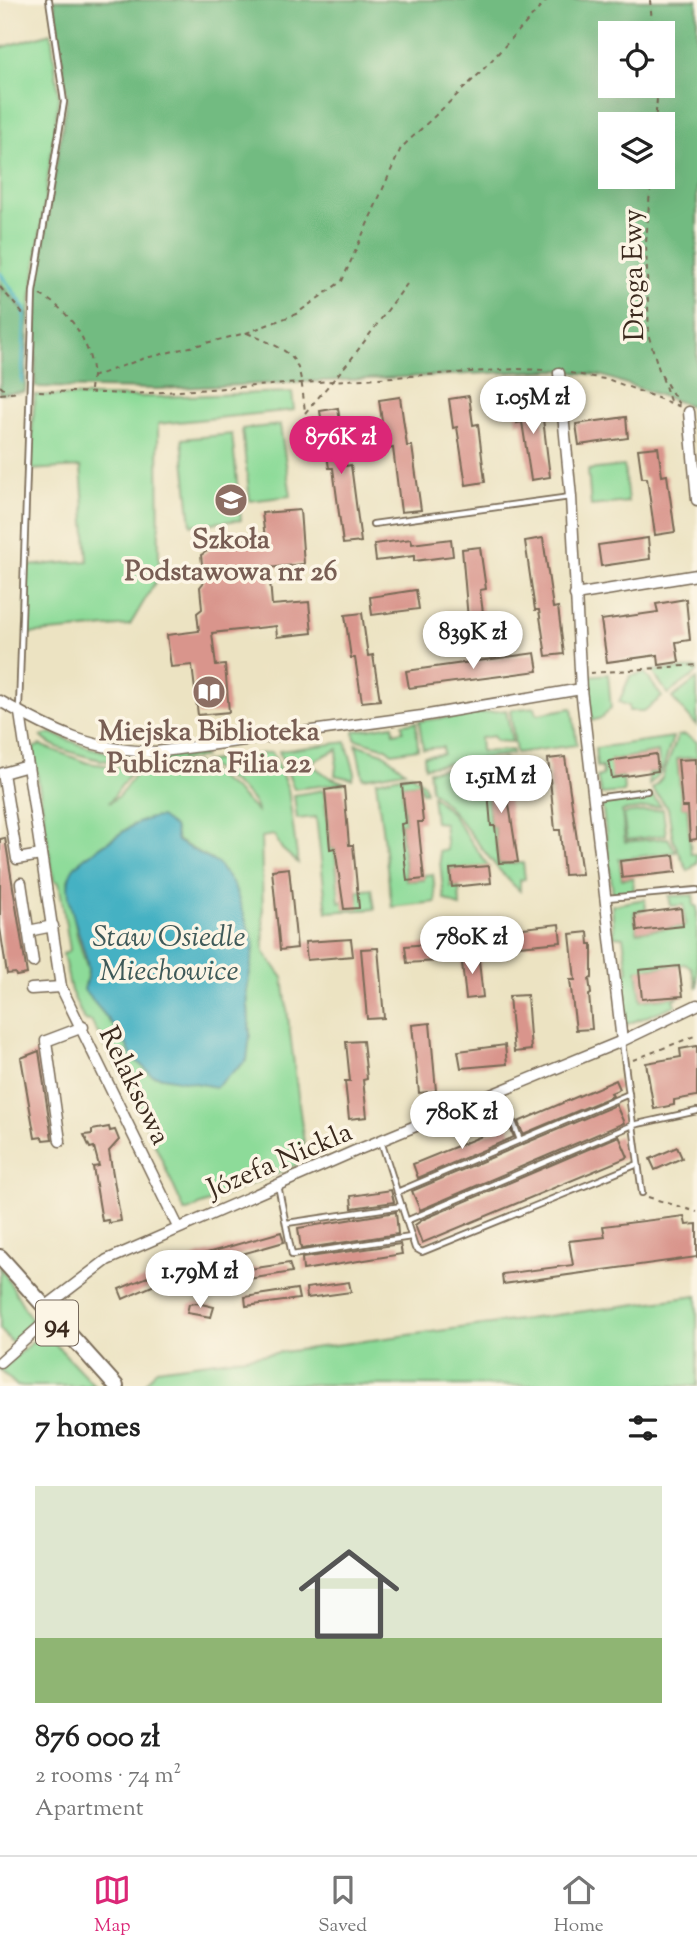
<!DOCTYPE html>
<meta charset="utf-8">
<style>
:root{--surface:#fff;--page:#f2f2f2;--text:#222;--muted:#767676;--line:#e0e0e0;--accent:#db2777}
body{margin:0;font-family:"Sorts Mill Goudy",serif;background:var(--page);color:var(--text);height:100vh;display:flex;flex-direction:column;font-size:26px;white-space:nowrap}
*{box-sizing:border-box;margin:0}
p{font-size:23px;color:var(--muted)}
.icon{flex:none;width:38px;height:38px;fill:none;stroke:currentColor;stroke-width:2;stroke-linecap:round;stroke-linejoin:round}
.map{position:relative;height:1386px;overflow:hidden}
.drawer{display:flex;flex-direction:column;background:var(--surface);flex:1}
.drawer>*{flex:none}
.fabs{position:absolute;left:598px;top:21px;display:grid;gap:14px}
.fabs a{display:grid;place-items:center;width:77px;height:77px;border-radius:0px;background:var(--surface);box-shadow:0 7px 28px #0002;font-size:35px}
.price{position:absolute;translate:-50% -60px;padding:0 16px;border-radius:24px;background:#fff;color:#222;font-size:23px;line-height:46px;filter:drop-shadow(0 2px 4px #0008)}
.price::after{content:'';position:absolute;left:50%;top:42px;width:21px;height:16px;margin-left:-10px;background:inherit;clip-path:polygon(0 0,100% 0,50% 100%)}
.price.active{background:var(--accent);color:#fff}
ul{padding:0;list-style:none}
li{display:grid;align-content:center;gap:14px;height:371px;padding:0 35px}
li+li{border-top:2px solid var(--line)}
li span{display:grid;place-items:center;height:217px;border-radius:0px;color:#555}
li>.icon{margin-inline-start:auto}
span .icon{width:126px;height:126px;fill:#fffc;stroke-width:1}
li b{font-size:30px}
h2{display:flex;justify-content:space-between;align-items:center;height:84px;padding:0 35px;font-size:30px}
.tab-bar{display:flex;justify-content:space-around;align-items:center;height:98px;border-top:2px solid var(--line);background:var(--surface);font-size:19px;color:var(--muted)}
.tab-bar a{display:grid;justify-items:center;gap:4px}
.tab-bar .active{color:var(--accent)}
.map>svg:first-child{display:block}
.green{fill:#8ddb99;stroke:#64825c;stroke-width:2;fill-rule:evenodd}
.forest{fill:#72bb81;stroke:#567250;stroke-width:2;fill-rule:evenodd}
.water{fill:#45b1c3;stroke:#406e70;stroke-width:2}
.lines{fill:none;stroke-linecap:round;stroke-linejoin:round}
.stream{stroke:#45b1c3;stroke-width:3.5}
.building{fill:#d9958c}
.lane-casing{stroke:#796b57;stroke-width:8}
.street-casing{stroke:#796b57;stroke-width:13}
.primary-casing{stroke:#796b57;stroke-width:18}
.path{stroke:#796b57;stroke-width:2;stroke-dasharray:5 5;stroke-linecap:butt}
.lane{stroke:#fff;stroke-width:4.5}
.street{stroke:#fff;stroke-width:10}
.primary{stroke:#fff;stroke-width:14}
.labels{text-anchor:middle;stroke-width:7;stroke-linejoin:round;paint-order:stroke}
.shield{fill:#fcf5e5;stroke:#75675a;stroke-width:2}
.shield-label{font-size:26px;font-weight:bold;fill:#3b2a1e}
.street-label{font-size:28px;fill:#3b2a1e;stroke:#fcf5e5}
.education-label{font-size:28px;font-weight:bold;fill:#785e54;stroke:#fcf5e5}
.water-label{font-size:30px;font-style:italic;fill:#3e5958;stroke:#fcf5e5}
</style>
<div class="map">
<svg width="697" height="1386" viewBox="0 0 697 1386">
<rect width="100%" height="100%" fill="#fcf5e5"/>
<filter id="ink" filterUnits="userSpaceOnUse"><feTurbulence type="fractalNoise" baseFrequency=".0143" numOctaves="2"/><feDisplacementMap in="SourceGraphic" scale="14" xChannelSelector="R" yChannelSelector="G"/><feConvolveMatrix kernelMatrix="1 2 1 2 8 2 1 2 1" color-interpolation-filters="sRGB"/></filter>
<filter id="wash" filterUnits="userSpaceOnUse"><feTurbulence type="fractalNoise" baseFrequency=".00686" numOctaves="4" result="noise"/><feDisplacementMap in="SourceGraphic" scale="28" xChannelSelector="R" yChannelSelector="G"/><feGaussianBlur stdDeviation="1.57" result="paint"/><feColorMatrix in="noise" values="0 0 0 0 0 0 0 0 0 0 0 0 0 0 0 0 0 1.4 0 .05"/><feComposite in="paint" operator="in"/></filter>
<g filter="url(#wash)">
<rect width="100%" height="100%" fill="#ece3c2"/>
<!-- green -->
<g class="green">
<path d="M51,33L59,97L29,316L0,284V48Z"/>
<path d="M292,392L294,410L158,424L159,576L130,625L26,634L27,566L88,561L81,467L29,470L35,395L157,397Z"/>
<path d="M280,425L291,496L250,501L242,429Z"/>
<path d="M232,434L241,520L191,525L182,439Z"/>
<path d="M624,466L628,502L591,506L588,470Z"/>
<path d="M697,668V673L668,694L652,671Z"/>
<path d="M645,673L662,697L644,711H629V706L619,702L630,676Z"/>
<path d="M608,674L611,708L601,718L592,721L588,676Z"/>
<path d="M697,679V726L672,698Z"/>
<path d="M535,707L537,714L572,708L577,745L516,753L510,710Z"/>
<path d="M506,710L512,742L496,741L493,736L480,738L481,752L512,750V754L425,767L424,756L443,754V747L423,749L419,721Z"/>
<path d="M416,722L418,749L392,753L386,748L355,739L354,731L393,725L394,733L403,731L402,724Z"/>
<path d="M51,733C110,759 137,759 200,750L204,757C158,764 119,768 74,753C62,749 50,746 41,736Z"/>
<path d="M685,735L697,742V757L677,759L682,807H687L691,854H697V863L688,871L673,840L668,808L652,789L662,778L678,736Z"/>
<path d="M673,737L662,771L649,785V773L660,771L658,752L611,760L612,778L623,776L624,792L601,794L597,777L603,775L602,767H597L595,748Z"/>
<path d="M346,742L355,773L352,779L335,775L338,749L309,763L329,777L345,783L294,789L279,751Z"/>
<path d="M356,744L383,753L405,771L363,778Z"/>
<path d="M40,745L88,763L133,769L109,803L120,795L136,773L196,762L236,791L257,812C256,795 219,773 204,762L272,752L288,789L298,863L282,849L274,835L261,837L264,952L283,978L305,1151L299,1164L185,1212L131,1091L91,1021L84,1020L71,991L63,954L70,950L59,882L54,881L33,748ZM134,824L174,827L177,840L218,864L254,944L247,991L250,1035L132,1057L123,1037L84,990L88,971L77,935L68,880L87,856Z"/>
<path d="M506,759L513,775L504,776L503,765L485,767L490,826H494L499,864L523,863L525,879L520,880V891C486,861 466,820 431,790L429,771Z"/>
<path d="M411,774L424,784L426,792H422L419,783L402,785L405,823L400,824L406,881L424,880V875L433,874L436,902L392,907L376,781Z"/>
<path d="M324,790L330,849H335L339,902L358,900V891L372,889L375,909L327,912L316,817L297,819L294,795Z"/>
<path d="M432,795L451,813L489,867L450,869L451,887L459,886L460,907L444,899L439,851L447,850L444,823L435,822Z"/>
<path d="M651,795L661,806L622,811L625,842L668,838L676,852L619,859L622,879L633,878L634,891L613,894L602,803Z"/>
<path d="M663,809L666,835L627,840L623,814Z"/>
<path d="M693,895L694,906H697V988L691,967L684,964L637,970L641,1001L680,996L674,1000L676,1005L625,1025L620,976L628,971L623,937L614,936L612,905L645,899L646,910L634,912L637,932L685,926L684,905L671,906L669,896Z"/>
<path d="M0,1266L34,1324L13,1344L0,1329Z"/>
<path d="M697,1296V1386L145,1384L157,1369Z"/>
<path d="M44,1332L95,1386H17L0,1370Z"/>
</g>
<!-- forest -->
<g class="forest">
<path d="M54,0H697V408L603,376L557,370L157,389L35,387L37,283L67,98ZM611,33H663V86H611ZM611,124H663V177H611Z"/>
<path d="M0,284L29,316L25,392L0,394Z"/>
</g>
<!-- water -->
<path class="water" d="M160,817L174,827L177,841L218,864L234,886L254,944L247,991L250,1035L247,1060L216,1087L152,1075L132,1057L123,1037L84,990C85,985 88,980 88,975C90,948 56,894 73,869C81,858 96,850 108,842C125,831 139,818 160,817Z"/>
<g class="lines">
<!-- stream -->
<path class="stream" d="M0,273L25,308L22,382"/>
</g>
<g id="blocks">
<!-- building -->
<g class="building">
<path d="M534,395L538,420L543,419L550,477L531,480L522,422L517,423L513,397Z"/>
<path d="M469,396L473,425L478,424L485,482L466,485L457,427L453,428L449,399Z"/>
<path d="M400,397L407,446H412L421,510L401,512L393,448L386,449L379,400Z"/>
<path d="M338,408L346,466L351,465L361,542L343,544L333,468H329L320,411Z"/>
<path d="M626,417L628,438L579,445L576,424Z"/>
<path d="M658,447L662,476L667,475L675,532L655,535L647,478H642L638,449Z"/>
<path d="M300,510L304,564L269,568L272,605L309,602L312,633L277,637L276,626L212,633L216,666L225,665L229,712L198,715L192,665L171,667L167,635L199,631L197,613L202,609L200,587L204,582L201,555L212,548L213,543L265,538L262,513Z"/>
<path d="M543,538L553,608L558,607L564,654L546,656L539,610H535L525,541Z"/>
<path d="M648,538L650,559L601,566L598,545Z"/>
<path d="M411,539L412,544L451,539L453,556L414,561V556L376,561L374,544Z"/>
<path d="M480,547L486,589L480,590L485,628L469,631L462,549Z"/>
<path d="M416,590L419,609L372,615L370,597Z"/>
<path d="M686,599L690,640L676,642L679,662L659,665L658,655L607,662L601,620L658,612L656,604Z"/>
<path d="M362,613L368,656L373,655L380,700L362,702L355,658H351L345,615Z"/>
<path d="M535,653L538,671L409,688L406,671Z"/>
<path d="M656,754L658,771L612,778L609,761Z"/>
<path d="M565,757L582,874L564,875L560,830H555L548,759Z"/>
<path d="M696,759L697,839L690,840L688,807H682L678,760Z"/>
<path d="M503,766L518,862L499,863L495,826H491L486,768Z"/>
<path d="M419,783L423,822H418L424,879L407,881L401,824L406,823L402,785Z"/>
<path d="M344,787L349,845H353L359,908L344,909L335,848L330,849L325,790Z"/>
<path d="M5,838L27,974L16,976L15,973L7,974L0,928V839Z"/>
<path d="M674,855L676,872L622,878L620,861Z"/>
<path d="M489,866L491,883L452,887L450,869Z"/>
<path d="M289,868L297,948L280,950L272,870Z"/>
<path d="M681,908L683,926L637,931L635,914Z"/>
<path d="M559,924L561,942L497,948L495,931Z"/>
<path d="M588,932L589,944H592V978L589,979L591,994L589,995L592,1029L576,1030L570,980H575L570,934Z"/>
<path d="M351,939L353,956L307,960L305,942Z"/>
<path d="M450,942L452,960L407,963L405,946Z"/>
<path d="M378,948L384,1018L367,1019L361,949Z"/>
<path d="M478,952L483,997L466,999L461,954Z"/>
<path d="M679,966L683,996L642,999L639,970Z"/>
<path d="M527,995L531,1050L514,1052L509,996Z"/>
<path d="M430,1023L436,1091L419,1093L412,1025Z"/>
<path d="M363,1041L367,1079L363,1080L367,1117L349,1119L345,1081H350L346,1042Z"/>
<path d="M505,1045L507,1064L461,1068L458,1051Z"/>
<path d="M697,1046V1096L674,1100V1105L654,1109L646,1063L681,1057L680,1049Z"/>
<path d="M39,1051L52,1139L43,1140L42,1137L35,1138L21,1058Z"/>
<path d="M616,1080L620,1089L611,1093L613,1096L523,1134L518,1122Z"/>
<path d="M616,1105L624,1123L420,1210L412,1191Z"/>
<path d="M509,1125L514,1137L418,1178L413,1164Z"/>
<path d="M109,1127L110,1131L115,1130L119,1140L109,1151L121,1221L109,1223L108,1220L102,1221L93,1167L99,1166L94,1147L90,1148L84,1135L92,1134V1130Z"/>
<path d="M619,1136L628,1157L422,1243L415,1225L424,1219Z"/>
<path d="M677,1147L682,1158L655,1170L650,1159Z"/>
<path d="M391,1190L394,1202L352,1208L351,1196Z"/>
<path d="M396,1212L398,1234L301,1249L298,1228Z"/>
<path d="M684,1216L686,1225L697,1224V1257L503,1284L502,1274L573,1265L569,1241L605,1237L603,1226Z"/>
<path d="M281,1232L284,1242L193,1268L123,1299L119,1289L200,1255Z"/>
<path d="M400,1244L402,1254L303,1270L302,1258Z"/>
<path d="M289,1263L292,1272L212,1285L210,1275Z"/>
<path d="M349,1282L351,1292L307,1298L306,1288Z"/>
<path d="M297,1289L299,1299L246,1306L245,1297Z"/>
<path d="M197,1303L214,1307L211,1317L187,1313L189,1304Z"/>
</g>
</g>
</g>
<g filter="url(#ink)">
<use href="#blocks" fill-opacity="0" stroke="#796b57" stroke-width="2"/>
<g class="lines">
<defs>
<g id="lane">
<path d="M373,524L570,497"/>
<path d="M19,709L33,292L64,102L49,0"/>
<path d="M595,798L647,791"/>
<path d="M607,898L697,890"/>
<path d="M622,1042L642,1193"/>
<path d="M501,1091L520,1140"/>
<path d="M381,1141L415,1248L422,1252L638,1164"/>
<path d="M278,1185L292,1255L411,1237"/>
<path d="M397,1192L629,1094"/>
<path d="M406,1221L633,1125L697,1111"/>
<path d="M287,1223L402,1206"/>
</g>
<g id="street">
<path d="M559,373L571,497L581,689L622,1041"/>
<path d="M689,412L697,500"/>
<path d="M575,595L697,575"/>
<path d="M0,701C54,732 92,751 156,752L422,716L581,689"/>
<path d="M20,713L61,987L178,1227"/>
<path d="M28,766L3,773L17,859L41,855"/>
<path d="M21,883L33,962"/>
<path d="M28,931L53,926"/>
<path d="M31,989L61,987"/>
<path d="M60,1141L46,1041L83,1027"/>
<path d="M44,1308L107,1260L355,1151L622,1041L697,1005"/>
<path d="M0,1362L51,1317"/>
</g>
<path id="primary" d="M0,1257L116,1386"/>
</defs>
<!-- lane casing -->
<use href="#lane" class="lane-casing"/>
<!-- street casing -->
<use href="#street" class="street-casing"/>
<!-- primary casing -->
<use href="#primary" class="primary-casing"/>
<!-- path -->
<g class="path">
<path d="M650,0L653,33"/>
<path d="M655,124L658,86"/>
<path d="M651,177L646,243L649,337L660,373L680,406"/>
<path d="M0,287L24,315"/>
<path d="M40,295C67,308 88,338 92,369C93,377 90,384 90,391"/>
<path d="M247,333C300,355 299,356 305,412"/>
<path d="M570,373L610,380L681,407"/>
<path d="M92,377L142,359L246,333L296,314L342,281L401,148L479,74L547,0"/>
<path d="M662,377L670,401"/>
<path d="M0,386L8,393"/>
<path d="M39,391L133,394L516,369L547,370"/>
<path d="M0,394L20,392"/>
<path d="M305,413L352,358L407,284"/>
<path d="M590,673L697,665"/>
<path d="M633,1060L697,1035"/>
<path d="M648,1197L697,1212"/>
</g>
<!-- lane -->
<use href="#lane" class="lane"/>
<!-- street -->
<use href="#street" class="street"/>
<!-- primary -->
<use href="#primary" class="primary"/>
</g>
</g>
<!-- icons -->
<defs>
<symbol id="school-disc" viewBox="-11 -11 22 22"><circle r="9.5" fill="#8d6e63" stroke="#fcf5e5"/><path d="M0-5L7-2L0 1L-7-2ZM-4 1L0 2.5L4 1V4Q0 6-4 4Z" fill="#fff"/></symbol>
<symbol id="library-disc" viewBox="-11 -11 22 22"><circle r="9.5" fill="#8d6e63" stroke="#fcf5e5"/><path d="M-6-4Q-3-5.5-.7-3.5V5Q-3 3-6 4ZM6-4Q3-5.5 .7-3.5V5Q3 3 6 4Z" fill="#fff"/></symbol>
</defs>
<g fill-rule="evenodd">
<use href="#school-disc" x="212" y="481" width="38" height="38"/>
<use href="#library-disc" x="190" y="673" width="38" height="38"/>
</g>
<g class="labels">
<!-- shield labels -->
<rect class="shield" x="36" y="1300.5" width="42" height="45" rx="5"/>
<g class="shield-label">
<text x="57" y="1332">94</text>
</g>
<!-- street labels -->
<g class="street-label">
<text transform="translate(632 275) rotate(-91)" y="10">Droga Ewy</text>
<text transform="translate(136 1085) rotate(64)" y="10">Relaksowa</text>
<text transform="translate(279 1159) rotate(-23)" y="10">Józefa Nickla</text>
</g>
<!-- education labels -->
<g class="education-label">
<text x="231" y="548">Szkoła<tspan x="231" dy="32">Podstawowa nr 26</tspan></text>
<text x="209" y="740">Miejska Biblioteka<tspan x="209" dy="32">Publiczna Filia 22</tspan></text>
</g>
<!-- water labels -->
<g class="water-label">
<text x="169" y="946">Staw Osiedle<tspan x="169" dy="34">Miechowice</tspan></text>
</g>
</g>
</svg>
<div class="fabs">
<a><svg class="icon" aria-label="locate" viewBox="0 0 24 24"><circle cx="12" cy="12" r="6"/><path d="M12 2v4M12 18v4M2 12h4M18 12h4"/></svg></a>
<a><svg class="icon" aria-label="layers" viewBox="0 0 24 24"><path d="M12 4l9 5-9 5-9-5zM3 14l9 5 9-5"/></svg></a>
</div>
<b class="price" style="left:533px;top:436px">1.05M zł</b>
<b class="price active" style="left:341px;top:476px">876K zł</b>
<b class="price" style="left:473px;top:671px">839K zł</b>
<b class="price" style="left:501px;top:815px">1.51M zł</b>
<b class="price" style="left:472px;top:976px">780K zł</b>
<b class="price" style="left:462px;top:1151px">780K zł</b>
<b class="price" style="left:200px;top:1310px">1.79M zł</b>
</div>
<section class="drawer">
<h2>7 homes<svg class="icon" aria-label="filters" viewBox="0 0 24 24"><path d="M4 7h16M4 17h16"/><circle cx="9" cy="7" r="2"/><circle cx="15" cy="17" r="2"/></svg></h2>
<ul>
<li><span style="background:linear-gradient(#dfe7d0 70%,#8fb573 0)"><svg class="icon" aria-label="home" viewBox="0 0 24 24"><path d="M3 11l9-7 9 7M6 9v11h12V9"/></svg></span><div><b>876 000 zł</b><p>2 rooms · 74 m²</p><p>Apartment</p></div></li>
</ul>
</section>
<nav class="tab-bar">
<a class="active"><svg class="icon" aria-label="map" viewBox="0 0 24 24"><path d="M3 6l6-2 6 2 6-2v14l-6 2-6-2-6 2zM9 4v14M15 6v14"/></svg>Map</a>
<a><svg class="icon" aria-label="saved" viewBox="0 0 24 24"><path d="M7 4h10v16l-5-4-5 4z"/></svg>Saved</a>
<a><svg class="icon" aria-label="home" viewBox="0 0 24 24"><path d="M3 11l9-7 9 7M6 9v11h12V9"/></svg>Home</a>
</nav>
